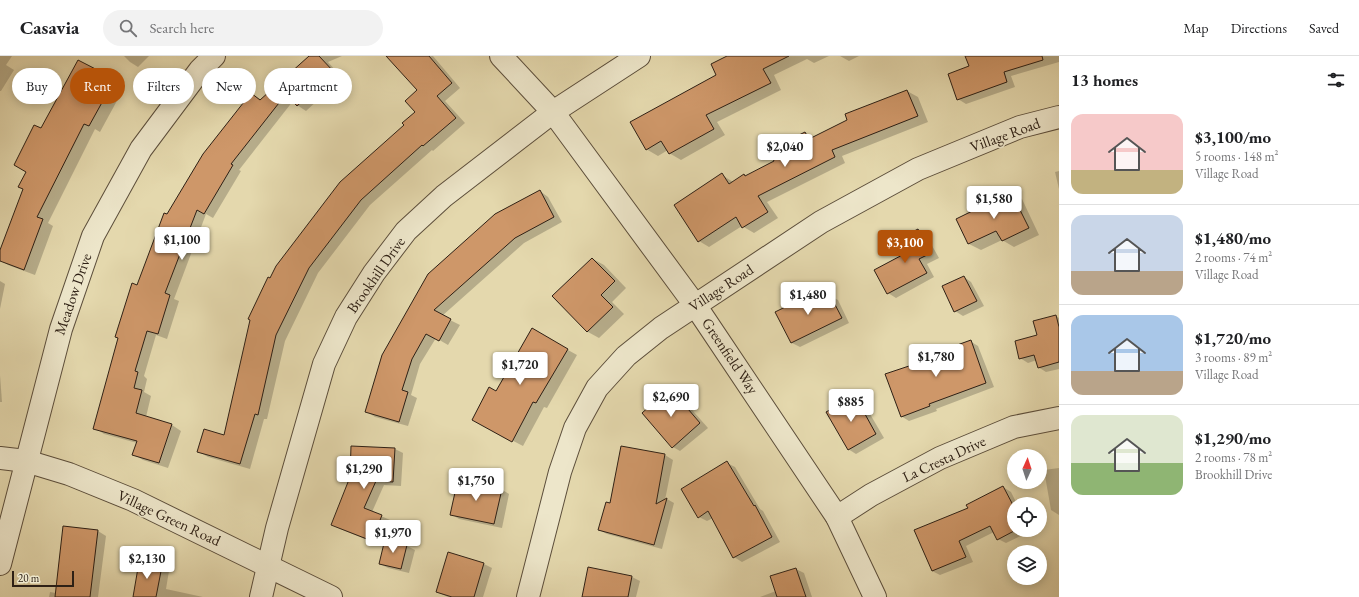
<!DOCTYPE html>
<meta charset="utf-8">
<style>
:root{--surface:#fff;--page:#f2f2f2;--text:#202124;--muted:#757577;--line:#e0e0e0;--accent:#b45309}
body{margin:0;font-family:"EB Garamond",serif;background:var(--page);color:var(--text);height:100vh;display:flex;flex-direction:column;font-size:15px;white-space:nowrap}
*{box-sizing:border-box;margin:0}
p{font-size:13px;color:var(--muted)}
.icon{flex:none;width:22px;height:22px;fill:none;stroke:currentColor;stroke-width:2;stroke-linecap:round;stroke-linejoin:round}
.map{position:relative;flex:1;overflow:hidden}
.panel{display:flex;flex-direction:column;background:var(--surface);width:300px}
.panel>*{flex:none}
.banner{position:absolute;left:12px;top:12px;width:380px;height:36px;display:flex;gap:8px}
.needle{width:26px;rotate:3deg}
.fabs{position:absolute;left:1007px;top:393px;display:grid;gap:8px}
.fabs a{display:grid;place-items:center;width:40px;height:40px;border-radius:50%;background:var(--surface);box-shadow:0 2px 10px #0003;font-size:20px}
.scale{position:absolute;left:12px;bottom:10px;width:62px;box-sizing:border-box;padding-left:4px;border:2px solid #2e2015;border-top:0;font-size:11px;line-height:14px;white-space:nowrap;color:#2e2015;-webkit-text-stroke:3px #ede6ca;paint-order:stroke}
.price{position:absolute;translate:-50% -34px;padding:0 9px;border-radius:4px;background:#fff;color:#222;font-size:13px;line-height:26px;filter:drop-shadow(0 1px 2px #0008)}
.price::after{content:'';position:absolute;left:50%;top:24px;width:12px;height:9px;margin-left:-6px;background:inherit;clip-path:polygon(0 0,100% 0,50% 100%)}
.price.current{background:var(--accent);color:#fff}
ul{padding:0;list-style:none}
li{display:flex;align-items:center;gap:12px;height:100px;padding:0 12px}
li+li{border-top:1px solid var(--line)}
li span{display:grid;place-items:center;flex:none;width:112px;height:80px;border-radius:12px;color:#555}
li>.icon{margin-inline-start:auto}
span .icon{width:48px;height:48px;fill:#fffc;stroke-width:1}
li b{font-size:17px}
h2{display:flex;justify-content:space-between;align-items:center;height:48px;padding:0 12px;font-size:17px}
.chip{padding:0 14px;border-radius:18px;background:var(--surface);box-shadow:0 2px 10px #0003;font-size:14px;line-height:36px}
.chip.current{background:var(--accent);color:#fff}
header{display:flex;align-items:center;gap:24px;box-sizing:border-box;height:56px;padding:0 20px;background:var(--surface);border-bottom:1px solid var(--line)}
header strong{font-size:19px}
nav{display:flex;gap:22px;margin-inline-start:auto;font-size:14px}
.search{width:280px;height:36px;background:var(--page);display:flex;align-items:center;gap:10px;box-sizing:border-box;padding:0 14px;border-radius:22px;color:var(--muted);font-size:15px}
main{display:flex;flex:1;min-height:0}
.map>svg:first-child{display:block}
.shadow{fill:#0003}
.building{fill:#ce9769;stroke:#2e2015}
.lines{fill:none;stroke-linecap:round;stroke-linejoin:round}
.minor-casing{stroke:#5c4e3b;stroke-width:24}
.minor{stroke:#ede6ca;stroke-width:22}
.labels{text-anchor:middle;stroke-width:3.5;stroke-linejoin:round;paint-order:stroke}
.street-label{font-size:15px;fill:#2e2015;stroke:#ede6ca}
</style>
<header>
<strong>Casavia</strong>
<div class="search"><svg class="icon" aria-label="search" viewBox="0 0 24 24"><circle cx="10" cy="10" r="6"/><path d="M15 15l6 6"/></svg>Search here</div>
<nav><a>Map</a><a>Directions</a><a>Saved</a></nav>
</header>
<main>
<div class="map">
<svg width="1059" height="541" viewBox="0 0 1059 541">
<rect width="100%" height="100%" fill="#e4d8ad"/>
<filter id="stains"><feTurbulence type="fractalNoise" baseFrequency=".005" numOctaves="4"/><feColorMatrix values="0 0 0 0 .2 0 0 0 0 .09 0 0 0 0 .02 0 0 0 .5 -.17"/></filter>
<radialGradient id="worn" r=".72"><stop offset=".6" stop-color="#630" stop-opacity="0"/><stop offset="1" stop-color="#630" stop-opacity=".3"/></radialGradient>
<!-- shadow -->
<g class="shadow">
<path d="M0,0H12L6,9L14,14L1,35H0Z"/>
<path d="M124,0H149L138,11L130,6Z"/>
<path d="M309,0H342L328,6L342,22L306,55L297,49L293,45L239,114L241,115L213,162L206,158L174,243L179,245L167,283L156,279L144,320L147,323L144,336L151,340L146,361L172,369L181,375L168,412L143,404L133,398L137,387L104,378L95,372L119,283L116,281L167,160L251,38L262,44Z"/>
<path d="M387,0H433L460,32L445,45L465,67L433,95L432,94L370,149L318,217L285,285L267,363H264L250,413L208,401L199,396L225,380L270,224L417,56L419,34Z"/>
<path d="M729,0H829L814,7L807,3L774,19L781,34L717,66L725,79L681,104L669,97L668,94L658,100L646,93L717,19Z"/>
<path d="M840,0H859L849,5Z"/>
<path d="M966,0H1059V6L1011,20L1015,31L966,48L958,43L970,11Z"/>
<path d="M114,24L125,30L100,76L95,73L48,167L53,170L35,219L8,209L0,204V197L24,133L27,116L41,73Z"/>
<path d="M907,35L918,41L928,66L842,100L845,107L767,146L778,162L754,177L742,170L709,191L699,185L722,119L733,126L744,119L746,120L775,106L805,77L814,82L849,65L846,59Z"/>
<path d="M1059,115V133L1055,116Z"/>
<path d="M540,135L548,141L562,166L524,187L442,260L460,269L448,289L436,282L420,308L411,339L417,342L408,370L375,361L367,356L383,300Z"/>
<path d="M1011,137L1022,143L1039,179L1014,191L1002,184L981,194L969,188L957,163Z"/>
<path d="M918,174L926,179L939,202L927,208L934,221L896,242L888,237Z"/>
<path d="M593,203L604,209L626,232L612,246L624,258L599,282L588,276L554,240Z"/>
<path d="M964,221L971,226L984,250L963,260L955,255Z"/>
<path d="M0,225L5,228L0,253Z"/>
<path d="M814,238L822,244L830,240L838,244L849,267L800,291L792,287L777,257Z"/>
<path d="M1056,260L1059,262V313L1046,316L1038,311L1037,304L1028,307L1020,302Z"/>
<path d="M532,274L577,299L547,352L544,351L523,390L483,369L496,336Z"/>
<path d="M970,285L978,290L994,331L936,353L937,355L909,365L901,360L938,301Z"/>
<path d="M0,319L2,346H0Z"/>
<path d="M670,334L678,338L708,372L680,395L673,391Z"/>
<path d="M855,341L863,346L884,382L856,398L848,393Z"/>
<path d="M622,391L665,399L673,404L665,444L667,443L674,447L662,493L607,478L599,474L611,448Z"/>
<path d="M395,393L403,397L401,430L384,429L372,456L390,464L380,489L340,473L332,468Z"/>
<path d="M727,407L735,411L760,453L763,455L780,486L742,506L734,501L713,462L707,465L699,461Z"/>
<path d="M1059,412V459L1051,454L1044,414Z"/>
<path d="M1003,431L1011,436L1017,448H1014V474L1031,475L1006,487L998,483L994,476L966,490L973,506L940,519L932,515L969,452Z"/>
<path d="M501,433L509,438L502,472L459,463L451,458Z"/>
<path d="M64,471L98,475L106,480L98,541H49L50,536L56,537Z"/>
<path d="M386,484L407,490L415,494L409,517L388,512L380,508Z"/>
<path d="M484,508L492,512L483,541H448L437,536Z"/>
<path d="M161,511L169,515L166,533L203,541H157L152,538L153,541H141Z"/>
<path d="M796,513L804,517L812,541H760L776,535L772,521Z"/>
<path d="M632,521L640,525L636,541H583Z"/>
</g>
<!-- building -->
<g class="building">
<path d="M309,0H319L334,16L297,50L286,38L231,108L233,109L204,158L197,154L165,237L170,239L158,278L147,275L135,315L138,316L134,332L142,334L136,357L172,368L159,407L132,399L137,385L93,373L118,282L115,281L132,227L137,229L164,157L167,158L203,98L251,37L260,44Z"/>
<path d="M386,0H429L452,27L437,40L456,62L423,90L422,89L361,144L309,212L276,279L258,359L255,358L240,408L197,396L204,373L224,379L250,264L248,263L268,221L270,222L276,210L340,126L404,69L402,67L415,56L405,45L417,34Z"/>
<path d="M727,0H789L763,13L771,27L706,59L714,73L669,98L661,85L646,94L630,66L716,19L711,8Z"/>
<path d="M965,0H1042L1043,4L1004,16L1007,26L957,44L948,18L969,10Z"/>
<path d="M78,4L115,23L89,70L84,68L37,161L43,163L24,214L0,205V194L23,133L18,131L26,116L14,109L34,69L41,72Z"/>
<path d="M907,34L918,60L832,94L835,101L758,140L768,156L742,172L736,161L698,186L674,149L722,117L729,128L744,118L745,120L774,105L769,94L805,76L809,83L847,64L845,58Z"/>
<path d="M540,134L554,161L515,182L434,254L451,263L439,285L426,278L412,303L402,334L408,336L399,366L365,356L382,299L428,218L495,158Z"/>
<path d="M1011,136L1029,172L1002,185L996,175L968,188L956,163Z"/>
<path d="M918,173L931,197L919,203L927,217L887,238L874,214L906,197L899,183Z"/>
<path d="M592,202L615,225L601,239L613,251L587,276L552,240Z"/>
<path d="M964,220L977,245L954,256L942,230Z"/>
<path d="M814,237L818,245L830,239L842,262L791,287L775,256Z"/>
<path d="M1056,259L1059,271V306L1038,312L1034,299L1019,303L1015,285L1037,279L1033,265Z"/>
<path d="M532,272L568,293L536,347L533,346L512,386L472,364L489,331L496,335Z"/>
<path d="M971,284L986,327L929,348L930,350L901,361L885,318L936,301L935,297Z"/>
<path d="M670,332L700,367L672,392L642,357Z"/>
<path d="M855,340L876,378L848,394L826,356Z"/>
<path d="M351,390L395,392L393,426L376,425L364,452L382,459L372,485L331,469L350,421Z"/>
<path d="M621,390L665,398L656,448L667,442L654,489L598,474L606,446L610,447Z"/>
<path d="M727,405L754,450L755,449L772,481L733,502L708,455L698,462L681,433Z"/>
<path d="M458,423L502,433L494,468L450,459Z"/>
<path d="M1003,430L1014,451V475L997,484L990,470L959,485L966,501L932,515L914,474L968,452L966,449Z"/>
<path d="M63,470L98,474L90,541H55Z"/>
<path d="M385,483L407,489L401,513L379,508Z"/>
<path d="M448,496L484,507L474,541H452L436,536Z"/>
<path d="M139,506L162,510L156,541H133Z"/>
<path d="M588,511L632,520L628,541H582Z"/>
<path d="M796,512L806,541H777L770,520Z"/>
</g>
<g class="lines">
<defs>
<g id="minor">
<path d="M501,0L553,56L695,249L837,461L875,541"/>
<path d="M0,402L26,405L69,418L133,444L331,541"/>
<path d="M837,461L871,439L940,402L1014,371L1059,362"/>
<path d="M0,508L61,273L93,180L141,93L200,14L214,0"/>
<path d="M261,541L277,472L324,308L346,261L374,217L406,175L444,140L553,56L639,0"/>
<path d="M528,541L560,416L575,372L597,332L626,300L661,272L821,166L918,113L1020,71L1059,61"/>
</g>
</defs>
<!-- minor casing -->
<use href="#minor" class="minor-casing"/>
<!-- minor -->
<use href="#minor" class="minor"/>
</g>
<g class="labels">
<!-- street labels -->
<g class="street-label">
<text transform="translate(1005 79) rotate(-20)" y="5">Village Road</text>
<text transform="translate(376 219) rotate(-55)" y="5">Brookhill Drive</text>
<text transform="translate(721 232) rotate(-33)" y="5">Village Road</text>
<text transform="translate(73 238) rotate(-71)" y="5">Meadow Drive</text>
<text transform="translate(730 300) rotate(56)" y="5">Greenfield Way</text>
<text transform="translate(944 403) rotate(-25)" y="5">La Cresta Drive</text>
<text transform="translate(169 462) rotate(25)" y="5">Village Green Road</text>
</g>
</g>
<rect width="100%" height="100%" filter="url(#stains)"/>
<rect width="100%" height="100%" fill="url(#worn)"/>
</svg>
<div class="fabs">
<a><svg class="needle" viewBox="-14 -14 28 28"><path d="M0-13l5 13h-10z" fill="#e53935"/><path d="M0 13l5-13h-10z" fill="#757577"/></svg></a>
<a><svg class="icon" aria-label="locate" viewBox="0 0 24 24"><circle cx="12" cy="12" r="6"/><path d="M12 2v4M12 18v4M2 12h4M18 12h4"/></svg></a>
<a><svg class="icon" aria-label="layers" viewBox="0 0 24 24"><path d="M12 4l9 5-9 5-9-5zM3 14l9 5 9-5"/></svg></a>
</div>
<div class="scale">20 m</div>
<b class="price" style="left:785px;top:112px">$2,040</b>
<b class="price" style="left:994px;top:164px">$1,580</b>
<b class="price" style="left:182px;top:205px">$1,100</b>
<b class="price current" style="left:905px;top:208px">$3,100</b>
<b class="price" style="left:808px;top:260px">$1,480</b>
<b class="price" style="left:936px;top:322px">$1,780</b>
<b class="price" style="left:520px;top:330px">$1,720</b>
<b class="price" style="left:671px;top:362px">$2,690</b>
<b class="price" style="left:851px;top:367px">$885</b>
<b class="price" style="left:364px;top:434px">$1,290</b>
<b class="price" style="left:476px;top:446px">$1,750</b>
<b class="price" style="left:393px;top:498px">$1,970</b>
<b class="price" style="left:147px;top:524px">$2,130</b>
<div class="banner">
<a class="chip">Buy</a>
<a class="chip current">Rent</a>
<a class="chip">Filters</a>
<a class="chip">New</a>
<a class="chip">Apartment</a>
</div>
</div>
<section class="panel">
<h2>13 homes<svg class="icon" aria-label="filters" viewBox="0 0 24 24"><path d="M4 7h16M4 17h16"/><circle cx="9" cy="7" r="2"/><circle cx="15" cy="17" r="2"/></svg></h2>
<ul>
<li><span style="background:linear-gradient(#f6c9c9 70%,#c2b280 0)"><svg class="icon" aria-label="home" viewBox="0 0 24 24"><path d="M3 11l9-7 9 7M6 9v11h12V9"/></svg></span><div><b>$3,100/mo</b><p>5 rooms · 148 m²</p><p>Village Road</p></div></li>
<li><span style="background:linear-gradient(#c9d6e8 70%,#b9a48a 0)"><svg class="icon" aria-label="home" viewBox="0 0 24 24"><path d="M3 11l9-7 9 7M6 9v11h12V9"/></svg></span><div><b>$1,480/mo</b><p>2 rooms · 74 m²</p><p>Village Road</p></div></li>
<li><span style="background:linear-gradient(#a9c7e8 70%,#b9a48a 0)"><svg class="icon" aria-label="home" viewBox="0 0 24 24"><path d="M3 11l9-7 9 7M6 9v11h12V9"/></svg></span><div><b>$1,720/mo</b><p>3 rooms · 89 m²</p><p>Village Road</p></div></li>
<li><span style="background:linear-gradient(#dfe7d0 60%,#8fb573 0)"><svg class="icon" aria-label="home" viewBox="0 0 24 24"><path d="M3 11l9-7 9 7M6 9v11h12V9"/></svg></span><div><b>$1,290/mo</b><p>2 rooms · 78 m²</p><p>Brookhill Drive</p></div></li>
</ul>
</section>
</main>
